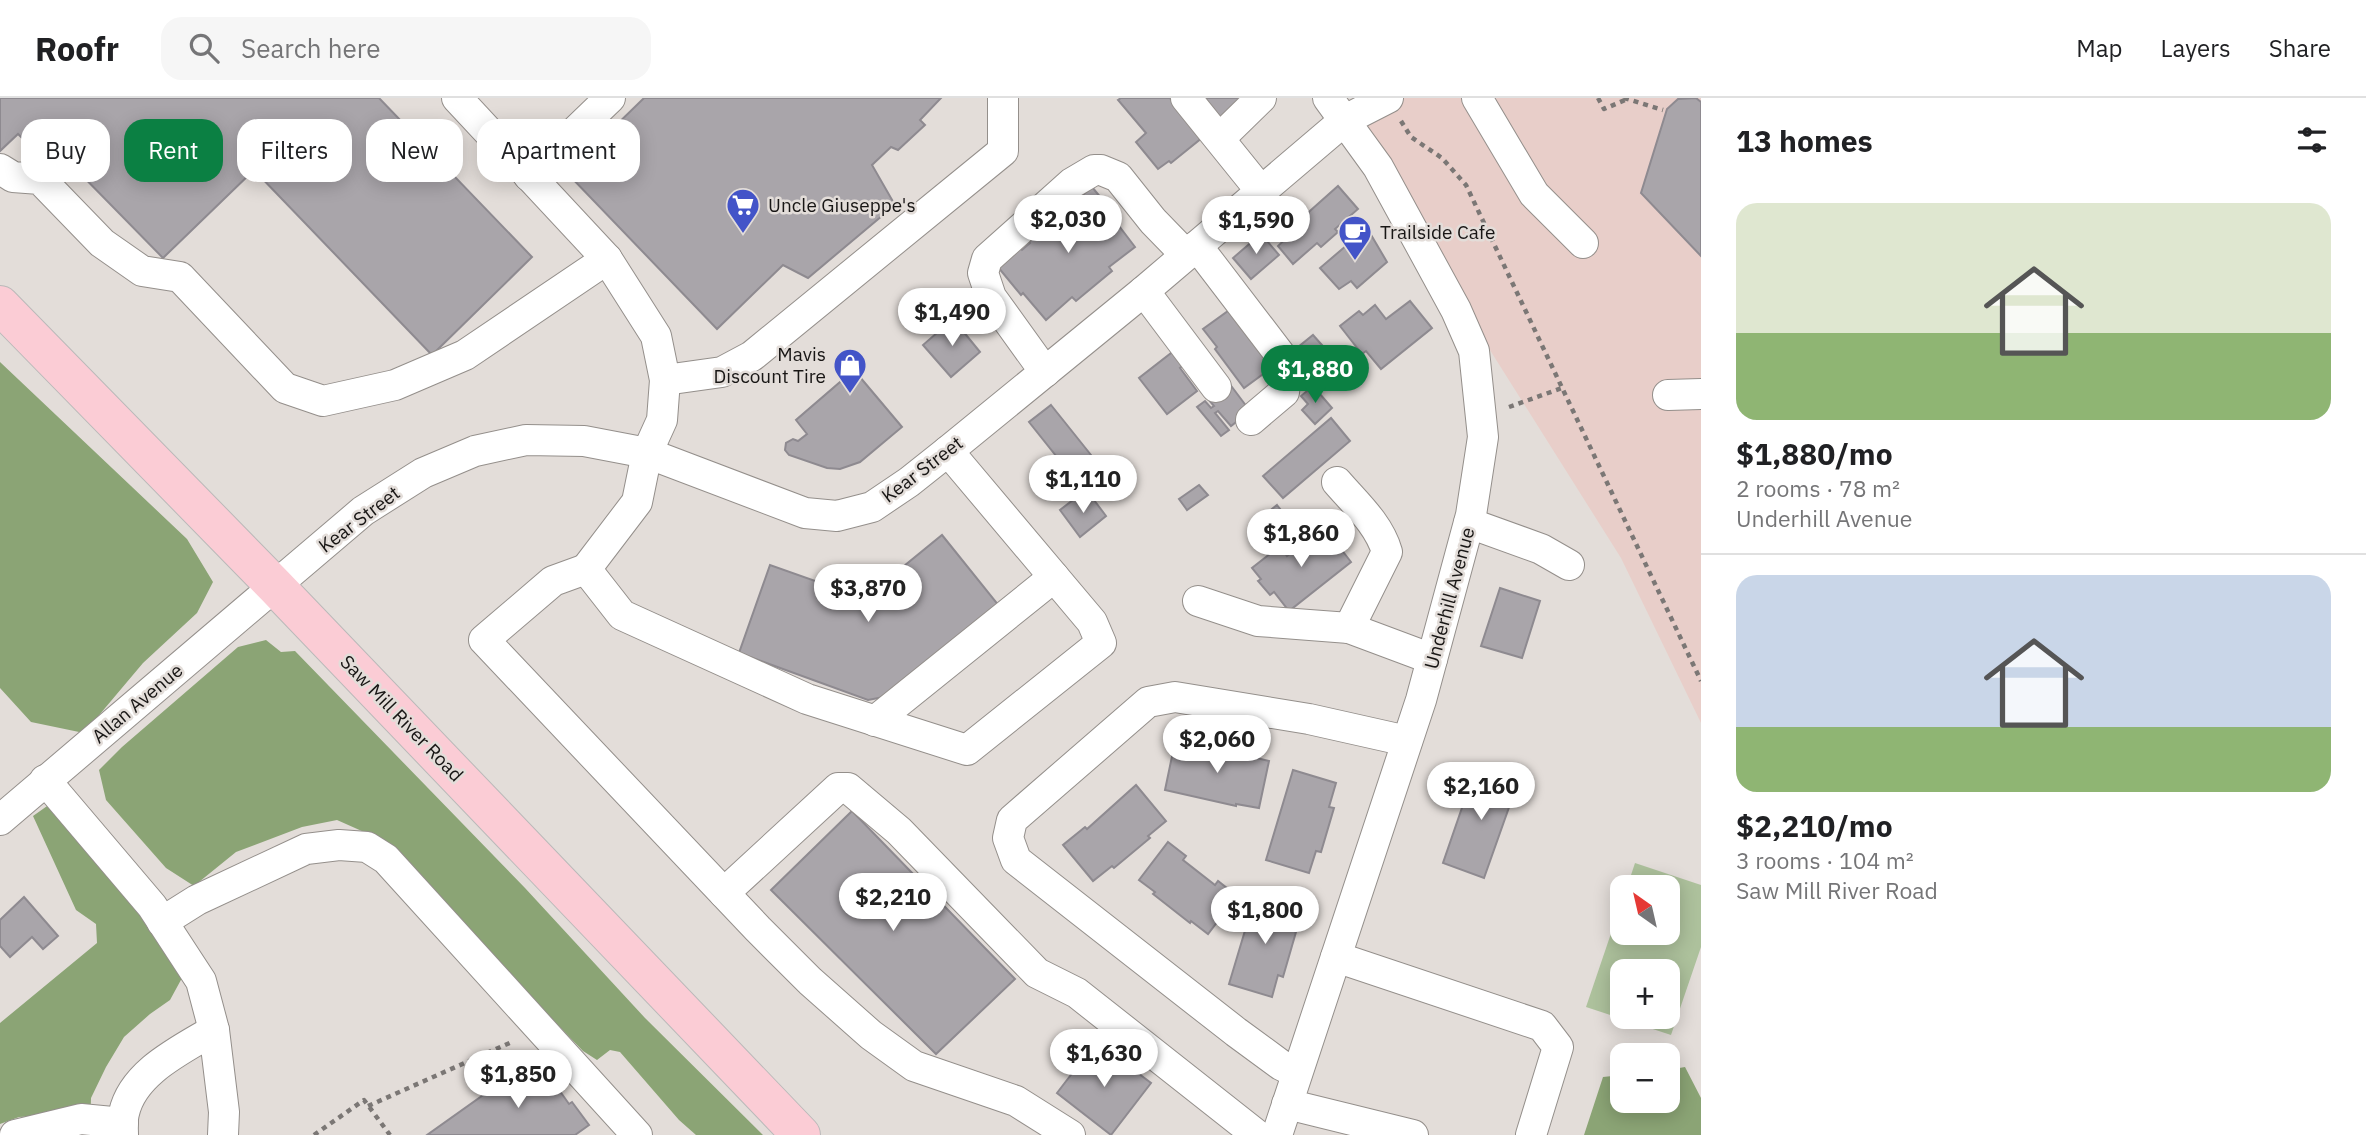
<!DOCTYPE html>
<meta charset="utf-8">
<style>
:root{--surface:#fff;--page:#f6f6f6;--text:#202124;--muted:#757577;--line:#e0e0e0;--accent:#0b8043}
body{margin:0;font-family:"IBM Plex Sans",sans-serif;background:var(--page);color:var(--text);height:100vh;display:flex;flex-direction:column;font-size:26px;white-space:nowrap}
*{box-sizing:border-box;margin:0}
p{font-size:23px;color:var(--muted)}
.icon{flex:none;width:38px;height:38px;fill:none;stroke:currentColor;stroke-width:2;stroke-linecap:round;stroke-linejoin:round}
.map{position:relative;flex:1;overflow:hidden}
.details{display:flex;flex-direction:column;background:var(--surface);width:665px}
.details>*{flex:none}
.top-card{position:absolute;left:21px;top:21px;width:665px;height:63px;display:flex;gap:14px}
.needle{width:46px;rotate:326deg}
.fabs{position:absolute;left:1610px;top:777px;display:grid;gap:14px}
.fabs a{display:grid;place-items:center;width:70px;height:70px;border-radius:14px;background:var(--surface);box-shadow:0 4px 18px #0003;font-size:35px}
.price{position:absolute;translate:-50% -60px;padding:0 16px;border-radius:24px;background:#fff;color:#222;font-size:23px;line-height:46px;filter:drop-shadow(0 2px 4px #0008)}
.price::after{content:'';position:absolute;left:50%;top:42px;width:21px;height:16px;margin-left:-10px;background:inherit;clip-path:polygon(0 0,100% 0,50% 100%)}
.price.current{background:var(--accent);color:#fff}
ul{padding:0;list-style:none}
li{display:grid;align-content:center;gap:14px;height:371px;padding:0 35px}
li+li{border-top:2px solid var(--line)}
li span{display:grid;place-items:center;height:217px;border-radius:21px;color:#555}
li>.icon{margin-inline-start:auto}
span .icon{width:126px;height:126px;fill:#fffc;stroke-width:1}
li b{font-size:30px}
h2{display:flex;justify-content:space-between;align-items:center;height:84px;padding:0 35px;font-size:30px}
.tag{padding:0 24px;border-radius:21px;background:var(--surface);box-shadow:0 4px 18px #0003;font-size:24px;line-height:63px}
.tag.current{background:var(--accent);color:#fff}
header{display:flex;align-items:center;gap:42px;box-sizing:border-box;height:98px;padding:0 35px;background:var(--surface);border-bottom:2px solid var(--line)}
header strong{font-size:33px}
nav{display:flex;gap:38px;margin-inline-start:auto;font-size:24px}
.search{width:490px;height:63px;background:var(--page);display:flex;align-items:center;gap:18px;box-sizing:border-box;padding:0 24px;border-radius:21px;color:var(--muted);font-size:26px}
main{display:flex;flex:1;min-height:0}
.map>svg:first-child{display:block}
.industrial{fill:#e8cec9}
.green{fill:#adc19c;fill-rule:evenodd}
.forest{fill:#8ba475}
.building{fill:#a9a5aa;stroke:#8e8a90;stroke-width:2}
.lines{fill:none;stroke-linecap:round;stroke-linejoin:round}
.minor-casing{stroke:#948f8b;stroke-width:32}
.major-casing{stroke:#bab9b9;stroke-width:40}
.path{stroke:#7b7775;stroke-width:4.5;stroke-dasharray:5 5;stroke-linecap:butt}
.minor{stroke:#fff;stroke-width:30}
.major{stroke:#fbccd5;stroke-width:38}
.labels{text-anchor:middle;stroke-width:5;stroke-linejoin:round;paint-order:stroke}
.poi-label{font-size:19px;fill:#181615;stroke:#e3ddd9;text-anchor:start}
.street-label{font-size:19px;fill:#181615;stroke:#e3ddd9}
</style>
<header>
<strong>Roofr</strong>
<div class="search"><svg class="icon" aria-label="search" viewBox="0 0 24 24"><circle cx="10" cy="10" r="6"/><path d="M15 15l6 6"/></svg>Search here</div>
<nav><a>Map</a><a>Layers</a><a>Share</a></nav>
</header>
<main>
<div class="map">
<svg width="1701" height="1037" viewBox="0 0 1701 1037">
<rect width="100%" height="100%" fill="#e3ddd9"/>
<!-- industrial -->
<path class="industrial" d="M1382,0H1701V625L1621,460L1345,22Z"/>
<!-- green -->
<path class="green" d="M1635,765L1701,787V849L1671,937L1586,909L1622,803V835H1668V789H1627ZM1622,873H1668V919H1622Z"/>
<!-- forest -->
<g class="forest">
<path d="M0,264L187,441L213,484L197,515L143,565L84,635L31,624L0,590Z"/>
<path d="M266,542L281,554L295,553L525,790L645,920L763,1037H696L679,1022L620,954L610,952L597,962L583,953L390,754L364,734L337,722L302,729L236,754L194,788L166,770L106,702L99,672L122,649L238,549Z"/>
<path d="M50,706L184,866L182,880L170,902L150,916L124,939L106,969L91,1000L90,1037H56L52,1017L19,1019L0,1026V925L97,845L96,826L76,812L33,718Z"/>
<path d="M1685,969L1701,1000V1037H1584L1603,979L1622,977V1003H1668V972Z"/>
</g>
<!-- building -->
<g class="building">
<path d="M0,0H379L532,159L432,257L254,72L163,160L63,58L52,69L18,36L0,53Z"/>
<path d="M644,0H941L920,22L925,27L898,52L891,49L872,67L895,107L808,180L783,167L717,231L567,75Z"/>
<path d="M1121,0H1170L1203,39L1171,65L1169,63L1158,71L1136,44L1146,35L1118,2Z"/>
<path d="M1197,0H1238L1246,9L1220,31Z"/>
<path d="M1696,0L1701,4V158L1641,95L1667,11L1678,1Z"/>
<path d="M1338,88L1358,111L1335,131L1338,134L1321,149L1317,145L1293,166L1278,148L1296,131L1293,128Z"/>
<path d="M1092,89L1116,118L1113,120L1135,149L1109,169L1112,173L1076,203L1072,199L1046,222L1023,195L1021,197L998,169L1020,150L1022,152L1030,145L1028,142L1056,119L1058,123L1066,116L1064,113Z"/>
<path d="M1367,130L1387,164L1357,190L1351,183L1339,191L1320,170Z"/>
<path d="M1261,136L1279,157L1251,181L1233,160Z"/>
<path d="M1410,203L1432,230L1381,271L1366,253L1362,256L1340,228L1359,213L1363,217L1375,207L1386,221Z"/>
<path d="M1235,208L1278,265L1244,290L1215,251L1217,249L1203,231Z"/>
<path d="M953,221L980,254L951,279L923,247Z"/>
<path d="M1313,237L1329,255L1308,273L1292,254Z"/>
<path d="M1175,252L1185,266L1180,270L1197,293L1167,316L1139,280Z"/>
<path d="M854,272L902,329L860,364L840,371L827,370L789,357L785,352L786,345L793,341L798,343L807,336L796,322Z"/>
<path d="M1229,285L1250,313L1231,328L1218,313L1215,315L1229,332L1221,338L1197,309L1205,303L1211,310L1214,308L1209,302Z"/>
<path d="M1313,288L1332,310L1315,326L1302,312L1308,306L1301,298Z"/>
<path d="M1051,307L1091,357L1069,374L1029,324Z"/>
<path d="M1331,320L1350,343L1283,400L1263,378Z"/>
<path d="M1199,387L1208,397L1187,412L1179,401Z"/>
<path d="M1091,398L1106,418L1080,439L1060,412L1077,399L1082,405Z"/>
<path d="M1277,407L1291,425L1271,440L1258,422Z"/>
<path d="M1324,429L1351,464L1289,513L1274,494L1270,497L1258,483L1261,481L1252,470L1280,448L1287,458Z"/>
<path d="M942,437L1000,509L894,597L868,602L739,555L770,467L849,495L877,490Z"/>
<path d="M1500,490L1540,503L1522,560L1481,548Z"/>
<path d="M1175,644L1199,649V646L1269,663L1259,710L1236,706V708L1165,692Z"/>
<path d="M1481,668L1519,681L1484,780L1443,765L1465,701L1468,703Z"/>
<path d="M1293,672L1336,685L1329,709L1334,710L1321,754L1316,753L1309,775L1266,762Z"/>
<path d="M1136,687L1166,723L1148,738L1150,740L1114,770L1112,768L1093,783L1063,747L1085,729L1087,731Z"/>
<path d="M852,713L1015,881L936,956L771,792Z"/>
<path d="M1168,744L1186,758L1183,762L1215,787L1218,783L1237,798L1208,836L1191,823L1190,825L1153,796L1155,794L1139,782Z"/>
<path d="M1256,796L1299,809L1292,832L1296,834L1283,879L1278,877L1272,899L1229,886Z"/>
<path d="M24,799L58,838L43,851L32,839L10,859L0,848V822Z"/>
<path d="M1094,947L1107,957L1110,954L1151,985L1111,1037L1057,995Z"/>
<path d="M531,963L552,992L557,989L569,1006L572,1004L589,1027L575,1037H427Z"/>
</g>
<g class="lines">
<defs>
<g id="minor">
<path d="M457,0L607,161L656,238L665,282L662,322L647,355L637,404L586,471L622,517L807,601L967,652L1101,545L1092,524L948,353"/>
<path d="M1186,0L1261,93"/>
<path d="M1477,0L1534,96L1583,145"/>
<path d="M1220,40L1261,0"/>
<path d="M0,71L13,79L40,81L102,145L142,173L180,179L285,290L323,303L395,287L465,257L607,161"/>
<path d="M529,78L610,0"/>
<path d="M1197,148L1288,267L1284,294L1251,322"/>
<path d="M1144,193L1216,289"/>
<path d="M1045,274L991,199L983,175L987,161L1072,85L1094,72H1101L1118,79L1153,123L1186,157"/>
<path d="M665,282L722,274L752,258L1003,53V0"/>
<path d="M1668,297L1701,296"/>
<path d="M1337,384C1355,405 1379,426 1387,454L1349,530"/>
<path d="M1469,425L1541,451L1569,467"/>
<path d="M586,471L553,483L484,542L758,831L810,883L871,937L914,968L1016,1003L1070,1037"/>
<path d="M1198,503L1258,523L1349,530L1432,561"/>
<path d="M875,623L1054,479"/>
<path d="M45,682L152,808L201,883L214,932"/>
<path d="M0,722L363,413L423,375L475,353L526,342L584,343L647,355L805,415L837,418L872,409L909,384L948,353L1144,193L1345,22L1388,0"/>
<path d="M724,795L838,690H848L899,733L1037,875L1077,895L1257,1037"/>
<path d="M162,824L197,802L306,751L339,747L367,749L386,761L637,1037"/>
<path d="M1336,859L1542,928L1558,949L1531,1037"/>
<path d="M1297,975L1281,967L1236,934L1016,762L1008,740L1012,722L1148,604L1175,599L1309,621L1407,643"/>
<path d="M1287,1006L1413,1037"/>
<path d="M15,1037L81,1021L123,1025"/>
<path d="M123,1037C123,1030 122,1022 124,1015C133,974 181,952 214,932L224,1014L223,1037"/>
<path d="M1277,1037L1421,602L1471,417L1483,339L1474,253L1456,212L1378,69L1328,0"/>
</g>
<path id="major" d="M0,207L275,488L801,1037"/>
</defs>
<!-- minor casing -->
<use href="#minor" class="minor-casing"/>
<!-- major casing -->
<use href="#major" class="major-casing"/>
<!-- path -->
<g class="path">
<path d="M1598,0L1604,11L1625,2"/>
<path d="M1624,0L1663,12"/>
<path d="M1401,23L1411,39L1442,60L1466,87L1701,583"/>
<path d="M1509,309L1562,290"/>
<path d="M368,1008L514,943"/>
<path d="M314,1037L364,1002L390,1037"/>
</g>
<!-- minor -->
<use href="#minor" class="minor"/>
<!-- major -->
<use href="#major" class="major"/>
</g>
<!-- icons -->
<defs>
<symbol id="supermarket-pin" viewBox="-11 -11 22 30"><path d="M0 17L-7.5 6A9.5 9.5 0 1 1 7.5 6Z" fill="#4354c8" stroke="#e3ddd9"/><path d="M-6-5.5h2.5l.6 2H6L4.5 2H-2.5L-4.4-4H-6ZM-1.5 3.2a1.3 1.3 0 1 0 .1 0ZM3 3.2a1.3 1.3 0 1 0 .1 0Z" fill="#fff"/></symbol>
<symbol id="cafe-pin" viewBox="-11 -11 22 30"><path d="M0 17L-7.5 6A9.5 9.5 0 1 1 7.5 6Z" fill="#4354c8" stroke="#e3ddd9"/><path d="M-5.5-4.5H6V0H3Q3 3.5 0 3.5H-2.5Q-5.5 3.5-5.5 0ZM3-3.2v2h1.7v-2ZM-6 4.5H4V6H-6Z" fill="#fff"/></symbol>
<symbol id="shop-pin" viewBox="-11 -11 22 30"><path d="M0 17L-7.5 6A9.5 9.5 0 1 1 7.5 6Z" fill="#4354c8" stroke="#e3ddd9"/><path d="M-5-2.5h2.3a2.7 3.5 0 0 1 5.4 0H5L5.5 6h-11ZM-1.5-2.5h3a1.5 2.3 0 0 0-3 0Z" fill="#fff"/></symbol>
</defs>
<g fill-rule="evenodd">
<use href="#supermarket-pin" x="724" y="88" width="38" height="52"/>
<use href="#cafe-pin" x="1336" y="115" width="38" height="52"/>
<use href="#shop-pin" x="831" y="248" width="38" height="52"/>
</g>
<g class="labels">
<!-- poi labels -->
<g class="poi-label">
<text x="768" y="114">Uncle Giuseppe's</text>
<text x="1380" y="141">Trailside Cafe</text>
<text x="826" y="263" text-anchor="end">Mavis<tspan x="826" dy="22">Discount Tire</tspan></text>
</g>
<!-- street labels -->
<g class="street-label">
<text transform="translate(922 371) rotate(-37)" y="7">Kear Street</text>
<text transform="translate(359 421) rotate(-37)" y="7">Kear Street</text>
<text transform="translate(1449 500) rotate(-75)" y="7">Underhill Avenue</text>
<text transform="translate(137 605) rotate(-40)" y="7">Allan Avenue</text>
<text transform="translate(402 620) rotate(46)" y="7">Saw Mill River Road</text>
</g>
</g>
</svg>
<div class="fabs">
<a><svg class="needle" viewBox="-14 -14 28 28"><path d="M0-13l5 13h-10z" fill="#e53935"/><path d="M0 13l5-13h-10z" fill="#757577"/></svg></a>
<a>+</a>
<a>−</a>
</div>
<b class="price" style="left:1068px;top:157px">$2,030</b>
<b class="price" style="left:1256px;top:158px">$1,590</b>
<b class="price" style="left:952px;top:250px">$1,490</b>
<b class="price current" style="left:1315px;top:307px">$1,880</b>
<b class="price" style="left:1083px;top:417px">$1,110</b>
<b class="price" style="left:1301px;top:471px">$1,860</b>
<b class="price" style="left:868px;top:526px">$3,870</b>
<b class="price" style="left:1217px;top:677px">$2,060</b>
<b class="price" style="left:1481px;top:724px">$2,160</b>
<b class="price" style="left:893px;top:835px">$2,210</b>
<b class="price" style="left:1265px;top:848px">$1,800</b>
<b class="price" style="left:1104px;top:991px">$1,630</b>
<b class="price" style="left:518px;top:1012px">$1,850</b>
<div class="top-card">
<a class="tag">Buy</a>
<a class="tag current">Rent</a>
<a class="tag">Filters</a>
<a class="tag">New</a>
<a class="tag">Apartment</a>
</div>
</div>
<section class="details">
<h2>13 homes<svg class="icon" aria-label="filters" viewBox="0 0 24 24"><path d="M4 7h16M4 17h16"/><circle cx="9" cy="7" r="2"/><circle cx="15" cy="17" r="2"/></svg></h2>
<ul>
<li><span style="background:linear-gradient(#dfe7d0 60%,#8fb573 0)"><svg class="icon" aria-label="home" viewBox="0 0 24 24"><path d="M3 11l9-7 9 7M6 9v11h12V9"/></svg></span><div><b>$1,880/mo</b><p>2 rooms · 78 m²</p><p>Underhill Avenue</p></div></li>
<li><span style="background:linear-gradient(#c9d6e8 70%,#8fb573 0)"><svg class="icon" aria-label="home" viewBox="0 0 24 24"><path d="M3 11l9-7 9 7M6 9v11h12V9"/></svg></span><div><b>$2,210/mo</b><p>3 rooms · 104 m²</p><p>Saw Mill River Road</p></div></li>
</ul>
</section>
</main>
